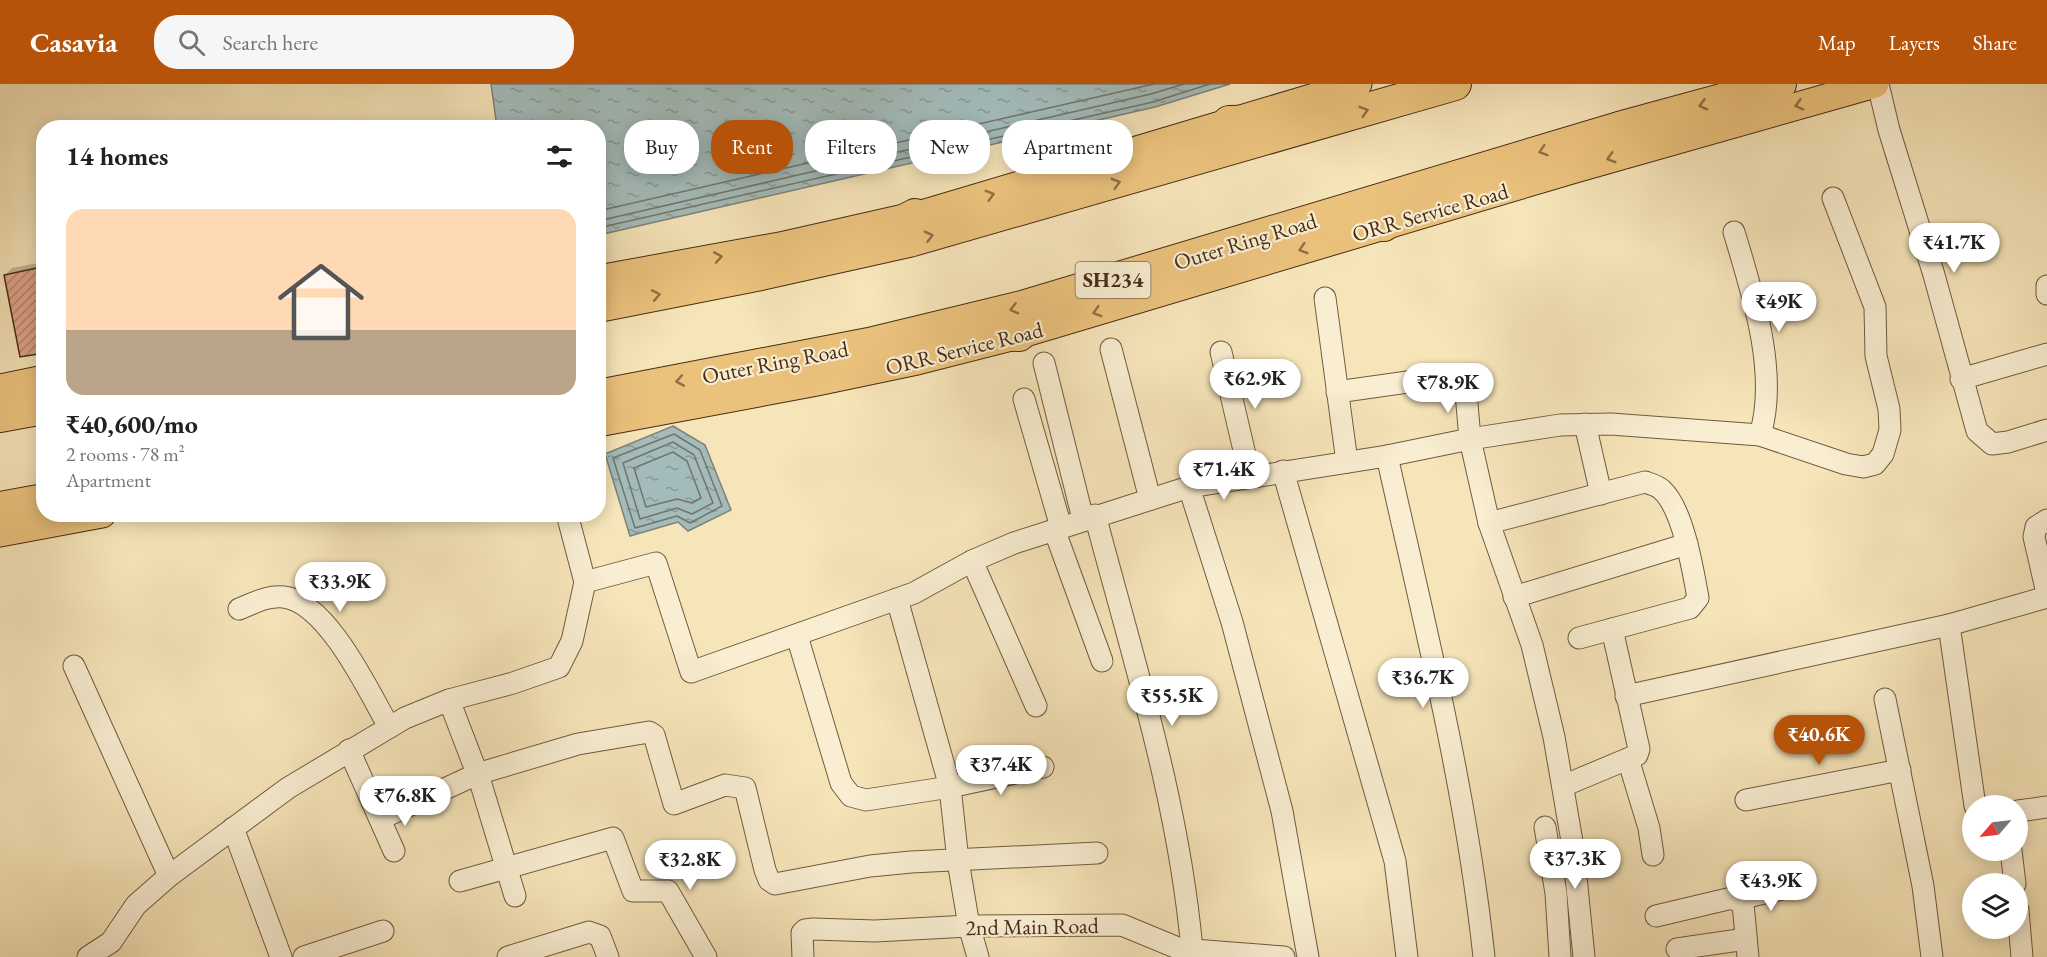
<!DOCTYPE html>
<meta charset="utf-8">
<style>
:root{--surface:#fff;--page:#f6f6f6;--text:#202124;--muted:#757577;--accent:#b45309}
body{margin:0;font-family:"EB Garamond",serif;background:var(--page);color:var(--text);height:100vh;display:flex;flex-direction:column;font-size:22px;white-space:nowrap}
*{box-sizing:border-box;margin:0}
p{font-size:20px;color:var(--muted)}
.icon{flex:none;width:33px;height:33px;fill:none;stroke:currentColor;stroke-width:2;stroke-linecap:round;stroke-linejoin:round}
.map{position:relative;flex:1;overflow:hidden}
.side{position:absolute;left:36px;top:36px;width:570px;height:402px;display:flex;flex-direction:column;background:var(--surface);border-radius:24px;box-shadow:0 3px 15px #0003}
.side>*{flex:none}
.hud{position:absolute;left:624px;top:36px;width:570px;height:54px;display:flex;gap:12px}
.needle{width:39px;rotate:242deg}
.buttons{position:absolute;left:1962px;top:711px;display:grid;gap:12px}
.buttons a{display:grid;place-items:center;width:66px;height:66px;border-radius:50%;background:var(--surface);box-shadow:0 3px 15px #0003;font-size:30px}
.price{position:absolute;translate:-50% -51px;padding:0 14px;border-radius:21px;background:#fff;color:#222;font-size:20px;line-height:39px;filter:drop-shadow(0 2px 3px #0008)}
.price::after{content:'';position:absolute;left:50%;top:36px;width:18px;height:14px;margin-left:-9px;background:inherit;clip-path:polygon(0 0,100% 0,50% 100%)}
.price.current{background:var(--accent);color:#fff}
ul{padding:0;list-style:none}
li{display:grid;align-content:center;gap:12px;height:318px;padding:0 30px}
li span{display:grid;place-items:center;height:186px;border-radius:18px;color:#555}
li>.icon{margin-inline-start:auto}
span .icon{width:108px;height:108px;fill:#fffc;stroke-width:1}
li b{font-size:26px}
h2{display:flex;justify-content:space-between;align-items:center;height:72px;padding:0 30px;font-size:26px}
.pill{padding:0 21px;border-radius:24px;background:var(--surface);box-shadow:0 3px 15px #0003;font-size:21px;line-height:54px}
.pill.current{background:var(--accent);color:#fff}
header{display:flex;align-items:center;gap:36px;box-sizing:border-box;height:84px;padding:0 30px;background:var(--accent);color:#fff}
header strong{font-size:28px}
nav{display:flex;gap:33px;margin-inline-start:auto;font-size:21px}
.search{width:420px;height:54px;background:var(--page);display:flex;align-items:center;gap:15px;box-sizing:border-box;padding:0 21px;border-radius:24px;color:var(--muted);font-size:22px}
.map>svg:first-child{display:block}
.water{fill:url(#water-ripples);stroke:#7e8279;stroke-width:1.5}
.shadow{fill:#0003}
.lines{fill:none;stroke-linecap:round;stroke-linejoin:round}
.shore{stroke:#747468;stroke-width:1.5}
.building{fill:url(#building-hatch);stroke:#462b16;stroke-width:1.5}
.minor-casing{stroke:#725a3f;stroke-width:23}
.major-casing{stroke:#462b16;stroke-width:29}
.highway-casing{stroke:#462b16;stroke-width:34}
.minor{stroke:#f9eed2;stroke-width:21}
.major{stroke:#ebc27c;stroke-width:27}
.highway{stroke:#ebc27c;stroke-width:32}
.oneway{stroke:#906f44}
.labels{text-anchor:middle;stroke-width:4.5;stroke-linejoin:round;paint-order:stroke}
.shield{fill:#f9eed2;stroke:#7c664e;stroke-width:1.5}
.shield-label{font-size:21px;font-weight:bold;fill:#462b16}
.street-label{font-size:22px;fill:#462b16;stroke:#f9eed2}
</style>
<header>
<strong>Casavia</strong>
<div class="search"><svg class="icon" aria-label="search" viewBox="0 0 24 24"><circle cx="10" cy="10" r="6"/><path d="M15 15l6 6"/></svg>Search here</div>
<nav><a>Map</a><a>Layers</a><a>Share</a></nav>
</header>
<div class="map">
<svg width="2047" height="873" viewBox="0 0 2047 873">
<defs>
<pattern id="water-ripples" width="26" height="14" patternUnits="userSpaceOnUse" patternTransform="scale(1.5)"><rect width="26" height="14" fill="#a3bcbb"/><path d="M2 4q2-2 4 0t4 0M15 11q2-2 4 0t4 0" fill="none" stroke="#879997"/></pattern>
<pattern id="building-hatch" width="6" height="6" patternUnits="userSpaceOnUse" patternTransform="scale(1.5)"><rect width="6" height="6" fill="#e0a68b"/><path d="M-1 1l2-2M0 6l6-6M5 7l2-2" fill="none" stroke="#b78771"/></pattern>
</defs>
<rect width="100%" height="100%" fill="#f6e5b9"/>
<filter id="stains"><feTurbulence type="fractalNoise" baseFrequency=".00333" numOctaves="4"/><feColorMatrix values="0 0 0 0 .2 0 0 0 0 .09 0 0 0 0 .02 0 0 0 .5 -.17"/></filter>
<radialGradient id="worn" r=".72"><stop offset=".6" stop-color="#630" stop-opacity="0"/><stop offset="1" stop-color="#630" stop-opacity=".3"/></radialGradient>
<!-- water -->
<g class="water">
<path d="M491,0H1230L1155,23L599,151L598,44L497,43Z"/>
<path d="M673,342L705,361L731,426L688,447L678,438L630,452L605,370Z"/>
</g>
<!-- shadow -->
<path class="shadow" d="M43,178L44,267L5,191L12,184Z"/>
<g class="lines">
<!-- shore -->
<g class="shore">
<path d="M598,127L1154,0"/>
<path d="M598,137L1151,10L1184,0"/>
<path d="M598,144L1153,18L1210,0"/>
<path d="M674,350L700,366L722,422L690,439L677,432L635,444L613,374Z"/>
<path d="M673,358L694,371L713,419L692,430L677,424L640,435L623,379Z"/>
<path d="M673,368L687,377L701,414L692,419L677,415L646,423L634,384Z"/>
</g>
</g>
<!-- building -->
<path class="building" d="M37,184L44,217V269L20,273L4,191Z"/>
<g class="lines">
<defs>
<g id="minor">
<path d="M1878,0L1889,46L1934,191L1977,347L1992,360L2008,358L2047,346"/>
<path d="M1734,148C1752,208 1779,289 1760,351"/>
<path d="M2047,202V210"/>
<path d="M1325,214L1347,378"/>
<path d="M1111,265L1150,415"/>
<path d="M1221,268L1250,392"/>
<path d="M1044,279L1083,435"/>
<path d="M1961,295L2047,270"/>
<path d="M1337,308L1457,291L1465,297L1470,355L1560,341L1611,340L1760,351L1846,380L1863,383L1875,380L1883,370L1890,346L1889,325L1876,272L1875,223L1833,114"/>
<path d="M1024,315L1061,443"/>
<path d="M1585,340L1601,410"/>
<path d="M1387,372C1424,538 1466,704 1484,873"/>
<path d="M1283,387L1395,777L1407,873"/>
<path d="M1189,403L1232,538L1282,727L1308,873"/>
<path d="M1095,431C1133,575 1179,718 1192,866"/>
<path d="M2047,436L2036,443L2034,453L2047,509"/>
<path d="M1489,439L1645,398C1651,400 1658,402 1662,406C1683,425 1693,486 1698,514L1690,524L1579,554"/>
<path d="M1054,445L1102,577"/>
<path d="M972,477L1036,622"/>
<path d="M585,498L656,479L691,588L914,509L972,477L1014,459L1189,403L1387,372L1470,355L1489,439L1532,561L1554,653L1573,763L1584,873"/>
<path d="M1514,513L1687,460"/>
<path d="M897,515L950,703L958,777L969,842L978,873"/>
<path d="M239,525C254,519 268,511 284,513C328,519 369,608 389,643"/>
<path d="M1949,541L1975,722"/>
<path d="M797,552L841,699L851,712L866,716L950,703L1043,683"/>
<path d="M74,582L169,792"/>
<path d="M1626,612L1949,541L2047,513"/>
<path d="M1885,615L1923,802L1932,873"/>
<path d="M449,616L480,697L515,812"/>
<path d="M349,666L394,767"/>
<path d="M1628,675L1649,744L1653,771"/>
<path d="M1563,702L1637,671L1639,665L1612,545"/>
<path d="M1746,716L1900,686"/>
<path d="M2018,727L2047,723"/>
<path d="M380,735L477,690L578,660L649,648L654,651L674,720L725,701L745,704L765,786L769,796L775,800L870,782L911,778L1097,769"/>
<path d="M1545,743L1556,809L1560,873"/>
<path d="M233,744L281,873"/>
<path d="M2011,766L2015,800"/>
<path d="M460,797L613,754L633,807H668L706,873"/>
<path d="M1738,815L1795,802"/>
<path d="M2018,826L2022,873"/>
<path d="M1656,832L1732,814L1743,820L1748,873"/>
<path d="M1677,865L1746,855"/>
<path d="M88,873L111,858L136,821L169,792L288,704L405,634L449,616L513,599L559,583L572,557L585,498L567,430"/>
<path d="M304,873L383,847"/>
<path d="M508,873L589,848L600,852L608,873"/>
<path d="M803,873L802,849L805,846L813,845L875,847L969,842L1122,841L1180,865L1284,873"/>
</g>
<g id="major">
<path d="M598,195L785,161L922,130L1358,0"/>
<path d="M0,304L44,295"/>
<path d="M598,339L817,298L917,277L1015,252L1575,85L1875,0"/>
<path d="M0,449L102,430"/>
</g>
<g id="highway">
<path d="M1229,38L1291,37"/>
<path d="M1331,141H1384"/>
<path d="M869,155L915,131"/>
<path d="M598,222L761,190L909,157L1455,0"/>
<path d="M960,249L1019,251"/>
<path d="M598,312L869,260L1022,223L1619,44L1780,0"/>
<path d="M0,332L44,324"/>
<path d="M0,424L44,416"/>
</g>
</defs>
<!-- minor casing -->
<use href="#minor" class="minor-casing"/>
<!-- major casing -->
<use href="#major" class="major-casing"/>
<!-- highway casing -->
<use href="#highway" class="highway-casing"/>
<!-- minor -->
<use href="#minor" class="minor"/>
<!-- major -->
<use href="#major" class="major"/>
<!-- highway -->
<use href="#highway" class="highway"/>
</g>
<!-- one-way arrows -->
<defs><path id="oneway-chevron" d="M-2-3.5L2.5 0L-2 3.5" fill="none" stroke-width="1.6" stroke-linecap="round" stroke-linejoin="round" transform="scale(1.5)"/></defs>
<g class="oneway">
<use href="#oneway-chevron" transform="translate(1703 21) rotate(165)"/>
<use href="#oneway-chevron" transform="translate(1799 21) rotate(165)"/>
<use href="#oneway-chevron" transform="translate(1364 27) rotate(-17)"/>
<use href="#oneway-chevron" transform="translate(1543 67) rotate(163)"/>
<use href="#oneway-chevron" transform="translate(1611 74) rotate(164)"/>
<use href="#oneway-chevron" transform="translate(1116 99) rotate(-16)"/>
<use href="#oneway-chevron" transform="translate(990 111) rotate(-16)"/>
<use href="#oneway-chevron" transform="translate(929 152) rotate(-15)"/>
<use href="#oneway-chevron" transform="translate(1303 165) rotate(163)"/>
<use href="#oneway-chevron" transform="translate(718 173) rotate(-10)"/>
<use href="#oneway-chevron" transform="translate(656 211) rotate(-11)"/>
<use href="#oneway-chevron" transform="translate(1014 225) rotate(166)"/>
<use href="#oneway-chevron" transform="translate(1097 228) rotate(163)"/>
<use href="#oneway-chevron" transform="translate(680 297) rotate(170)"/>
</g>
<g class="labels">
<!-- shield labels -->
<rect class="shield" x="1075.5" y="178" width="75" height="36" rx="4.5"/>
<g class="shield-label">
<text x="1113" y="203">SH234</text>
</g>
<!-- street labels -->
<g class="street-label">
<text transform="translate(1430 128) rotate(-16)" y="8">ORR Service Road</text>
<text transform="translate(1245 157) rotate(-17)" y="8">Outer Ring Road</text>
<text transform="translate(964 264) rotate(-14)" y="8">ORR Service Road</text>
<text transform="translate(775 278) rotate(-11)" y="8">Outer Ring Road</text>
<text transform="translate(1032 842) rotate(-1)" y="8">2nd Main Road</text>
</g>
</g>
<rect width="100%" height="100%" filter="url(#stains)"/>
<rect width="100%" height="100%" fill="url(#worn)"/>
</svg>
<div class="buttons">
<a><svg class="needle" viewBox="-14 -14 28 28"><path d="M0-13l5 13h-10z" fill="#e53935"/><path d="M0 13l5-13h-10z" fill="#757577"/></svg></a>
<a><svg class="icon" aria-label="layers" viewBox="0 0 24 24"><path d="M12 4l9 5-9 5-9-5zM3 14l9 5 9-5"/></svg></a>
</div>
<b class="price" style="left:1954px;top:190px">₹41.7K</b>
<b class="price" style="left:1779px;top:249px">₹49K</b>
<b class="price" style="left:1255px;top:326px">₹62.9K</b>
<b class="price" style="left:1448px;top:330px">₹78.9K</b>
<b class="price" style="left:1224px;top:417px">₹71.4K</b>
<b class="price" style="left:340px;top:529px">₹33.9K</b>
<b class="price" style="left:1423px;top:625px">₹36.7K</b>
<b class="price" style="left:1172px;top:643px">₹55.5K</b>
<b class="price current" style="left:1819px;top:682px">₹40.6K</b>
<b class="price" style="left:1001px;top:712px">₹37.4K</b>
<b class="price" style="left:405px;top:743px">₹76.8K</b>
<b class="price" style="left:1575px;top:806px">₹37.3K</b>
<b class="price" style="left:690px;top:807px">₹32.8K</b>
<b class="price" style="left:1771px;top:828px">₹43.9K</b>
<div class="hud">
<a class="pill">Buy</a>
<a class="pill current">Rent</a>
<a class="pill">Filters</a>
<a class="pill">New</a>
<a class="pill">Apartment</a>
</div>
<section class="side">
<h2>14 homes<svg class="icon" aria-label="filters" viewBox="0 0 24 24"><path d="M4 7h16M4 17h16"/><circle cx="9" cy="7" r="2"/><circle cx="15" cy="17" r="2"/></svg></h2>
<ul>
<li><span style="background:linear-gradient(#ffd9b3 65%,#b9a48a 0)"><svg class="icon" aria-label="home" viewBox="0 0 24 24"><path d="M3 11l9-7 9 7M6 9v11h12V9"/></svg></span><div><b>₹40,600/mo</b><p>2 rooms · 78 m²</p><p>Apartment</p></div></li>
</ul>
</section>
</div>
